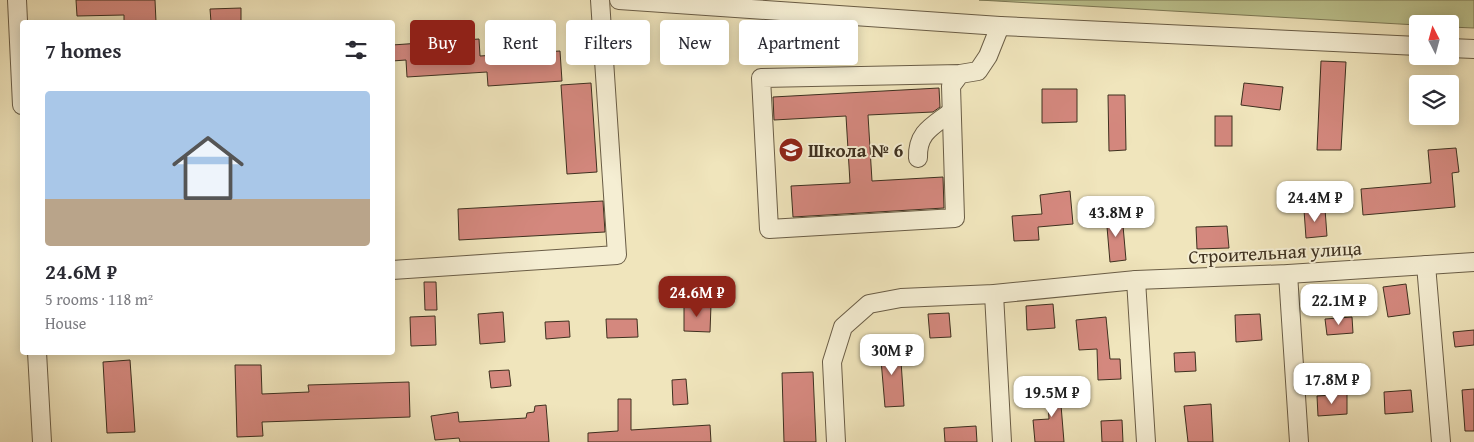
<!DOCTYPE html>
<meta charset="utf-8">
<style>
:root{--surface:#fff;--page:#f7f7f7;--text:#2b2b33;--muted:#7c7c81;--line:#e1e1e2;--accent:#8f2418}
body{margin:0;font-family:"Gentium Book Plus",serif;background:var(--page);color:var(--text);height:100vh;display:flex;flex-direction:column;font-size:19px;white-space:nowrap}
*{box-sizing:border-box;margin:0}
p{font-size:16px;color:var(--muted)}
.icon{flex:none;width:28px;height:28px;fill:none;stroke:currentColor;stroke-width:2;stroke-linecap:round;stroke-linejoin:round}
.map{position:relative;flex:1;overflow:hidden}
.sheet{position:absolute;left:20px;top:20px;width:375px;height:335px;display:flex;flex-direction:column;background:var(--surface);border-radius:5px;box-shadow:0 2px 12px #0003}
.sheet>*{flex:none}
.guide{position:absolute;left:410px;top:20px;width:475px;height:45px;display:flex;gap:10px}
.needle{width:32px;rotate:354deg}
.buttons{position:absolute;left:1409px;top:15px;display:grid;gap:10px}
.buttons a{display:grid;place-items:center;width:50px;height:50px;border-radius:5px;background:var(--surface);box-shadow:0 2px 12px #0003;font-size:25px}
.price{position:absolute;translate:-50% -42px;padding:0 11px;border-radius:10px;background:#fff;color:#222;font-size:16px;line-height:32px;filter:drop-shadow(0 1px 2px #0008)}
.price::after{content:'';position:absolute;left:50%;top:30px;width:15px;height:11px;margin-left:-8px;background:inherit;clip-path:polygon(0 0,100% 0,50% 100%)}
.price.current{background:var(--accent);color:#fff}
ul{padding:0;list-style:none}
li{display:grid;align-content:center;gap:10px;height:265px;padding:0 25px}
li+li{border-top:1px solid var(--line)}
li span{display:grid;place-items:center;height:155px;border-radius:5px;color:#555}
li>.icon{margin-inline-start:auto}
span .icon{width:90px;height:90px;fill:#fffc;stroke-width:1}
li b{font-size:21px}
h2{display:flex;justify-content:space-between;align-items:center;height:60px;padding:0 25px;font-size:21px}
.pill{padding:0 18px;border-radius:5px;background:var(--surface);box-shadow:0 2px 12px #0003;font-size:18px;line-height:45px}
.pill.current{background:var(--accent);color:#fff}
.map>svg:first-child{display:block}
.green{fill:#bcc38f;stroke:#7d7a57}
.building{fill:#d4887e;stroke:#3e301f}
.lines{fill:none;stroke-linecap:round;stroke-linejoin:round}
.minor-casing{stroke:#6a5d46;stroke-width:20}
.minor{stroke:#f5eed3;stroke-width:18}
.labels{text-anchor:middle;stroke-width:4;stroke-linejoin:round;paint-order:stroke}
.poi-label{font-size:19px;font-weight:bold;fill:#3e301f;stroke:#f5eed3;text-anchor:start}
.street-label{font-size:19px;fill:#3e301f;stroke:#f5eed3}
</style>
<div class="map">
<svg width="1474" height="442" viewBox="0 0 1474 442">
<rect width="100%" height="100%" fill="#f0e5bc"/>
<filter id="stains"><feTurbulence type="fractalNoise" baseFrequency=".004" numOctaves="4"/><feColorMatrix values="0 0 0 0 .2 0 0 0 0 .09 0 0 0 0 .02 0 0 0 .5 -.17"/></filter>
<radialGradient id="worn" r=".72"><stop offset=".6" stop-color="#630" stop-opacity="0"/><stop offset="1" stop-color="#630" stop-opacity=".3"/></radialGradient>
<!-- green -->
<path class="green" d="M979,0H1474V28L1450,27V24L1417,25Z"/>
<!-- building -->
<g class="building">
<path d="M76,0H155L156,22H124V15L77,16Z"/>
<path d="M241,8V22H211L210,9Z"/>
<path d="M479,39L480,56L560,51L562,81L488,86L487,72L407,77L406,60L392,61V45Z"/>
<path d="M1321,61L1346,62L1341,150H1317Z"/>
<path d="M591,83L597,172L567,174L561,85Z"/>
<path d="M1244,83L1283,87L1280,110L1241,105Z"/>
<path d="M939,88L940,107L933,112L868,115L872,181L943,177L944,208L793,217L791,186L850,183L846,116L774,120L773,97Z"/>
<path d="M1042,89H1077V122L1042,123Z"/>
<path d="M1108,95H1125L1126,150L1109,151Z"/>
<rect x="1215" y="116" width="17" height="30"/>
<path d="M1456,148L1459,172L1452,173L1455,207L1363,215L1361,189L1431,183L1428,150Z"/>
<path d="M1070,191L1073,224L1038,227L1039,240L1014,241L1012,216L1042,214L1040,195Z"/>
<path d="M603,201L605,232L459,240L458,209Z"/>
<path d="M1325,209L1327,236L1306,238L1304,210Z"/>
<path d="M1122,214L1126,260L1110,262L1106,215Z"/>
<path d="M1227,226L1229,248L1197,249L1196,227Z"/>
<path d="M424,282H436L437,310H425Z"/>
<path d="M1406,284L1410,314L1388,317L1383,287Z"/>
<path d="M1053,304L1055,328L1027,330L1026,306Z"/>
<path d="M684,305H711L710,332L684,331Z"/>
<path d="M503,312L505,342L480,344L478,314Z"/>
<path d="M949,313L951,337L930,338L928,314Z"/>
<path d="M1260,314L1262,340L1236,342L1235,315Z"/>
<path d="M435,316L436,345L411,346L410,317Z"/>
<path d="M1106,317L1110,359H1120L1121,379L1098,380L1097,349L1079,350L1076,320Z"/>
<path d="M1352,317L1353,333L1327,335L1325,319Z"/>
<path d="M606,319H637L638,337L607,338Z"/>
<path d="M569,321L570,337L546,339L545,322Z"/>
<path d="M1474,330V345L1455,347L1453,332Z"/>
<path d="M900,346L904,406L885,407L880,348Z"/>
<path d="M1195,352L1196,371L1175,372L1174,353Z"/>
<path d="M130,360L135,432L107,433L103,362Z"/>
<path d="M235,365H261L262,394L309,392L308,385L409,382L410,417L262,422L263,436L237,437Z"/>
<path d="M509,370L511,386L491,388L489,371Z"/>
<path d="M813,372L816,442H784L782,373Z"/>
<path d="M686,379L688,404L673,405L672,380Z"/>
<path d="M1067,388L1068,404L1061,405L1064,442H1035L1033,420L1049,419L1047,390Z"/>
<path d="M1474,389V431H1465L1462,390Z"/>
<path d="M1411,390L1413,412L1385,414L1384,392Z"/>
<path d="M1347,394V414L1318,416L1317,396Z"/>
<path d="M618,399H631V430L710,425L711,442H588V433L618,431Z"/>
<path d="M1211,404L1213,442H1188L1184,406Z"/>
<path d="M546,405L549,442H460L459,438L435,440L431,416L458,412L459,422L526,418L527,413L534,412L535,406Z"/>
<path d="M1122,420L1123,442H1102L1101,421Z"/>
<path d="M976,426L977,442H945L944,428Z"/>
</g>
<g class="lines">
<defs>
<g id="minor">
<path d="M17,0L22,105"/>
<path d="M619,0L1000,26L1418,46"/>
<path d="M1450,48L1474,49"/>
<path d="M960,74L761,78L769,229L955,218L951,86L960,74L978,71L988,56L1000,26"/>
<path d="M918,158C917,132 933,126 951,112"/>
<path d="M1426,265L1441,442"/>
<path d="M392,270L617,255L600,0"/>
<path d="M1288,274L1299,442"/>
<path d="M1136,280L1146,442"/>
<path d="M994,294L1002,442"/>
<path d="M37,352L42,442"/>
<path d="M836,442L832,362L843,327L869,304L901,298L994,294L1136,280L1288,274L1474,262"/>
</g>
</defs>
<!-- minor casing -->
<use href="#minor" class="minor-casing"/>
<!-- minor -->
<use href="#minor" class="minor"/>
</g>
<!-- icons -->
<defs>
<symbol id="school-disc" viewBox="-11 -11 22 22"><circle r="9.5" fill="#8f2418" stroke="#f5eed3"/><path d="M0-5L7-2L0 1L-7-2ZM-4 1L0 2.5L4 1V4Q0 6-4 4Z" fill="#fff"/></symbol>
</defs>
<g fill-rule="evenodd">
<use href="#school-disc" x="777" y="136" width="28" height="28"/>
</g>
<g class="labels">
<!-- poi labels -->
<g class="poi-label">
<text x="808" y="157">Школа № 6</text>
</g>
<!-- street labels -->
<g class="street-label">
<text transform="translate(1275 252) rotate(-3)" y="7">Строительная улица</text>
</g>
</g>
<rect width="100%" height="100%" filter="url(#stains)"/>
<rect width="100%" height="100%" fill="url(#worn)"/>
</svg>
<div class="buttons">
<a><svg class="needle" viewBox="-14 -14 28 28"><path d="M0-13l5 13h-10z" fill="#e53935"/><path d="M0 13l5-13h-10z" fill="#7c7c81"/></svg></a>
<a><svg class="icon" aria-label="layers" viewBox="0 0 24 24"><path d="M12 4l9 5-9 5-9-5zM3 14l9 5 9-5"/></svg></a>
</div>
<b class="price" style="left:1315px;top:223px">24.4M ₽</b>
<b class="price" style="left:1116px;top:238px">43.8M ₽</b>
<b class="price current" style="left:697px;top:318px">24.6M ₽</b>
<b class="price" style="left:1339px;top:326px">22.1M ₽</b>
<b class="price" style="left:892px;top:376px">30M ₽</b>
<b class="price" style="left:1332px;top:405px">17.8M ₽</b>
<b class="price" style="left:1052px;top:418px">19.5M ₽</b>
<div class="guide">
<a class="pill current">Buy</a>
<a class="pill">Rent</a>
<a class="pill">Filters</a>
<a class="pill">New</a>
<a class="pill">Apartment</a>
</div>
<section class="sheet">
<h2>7 homes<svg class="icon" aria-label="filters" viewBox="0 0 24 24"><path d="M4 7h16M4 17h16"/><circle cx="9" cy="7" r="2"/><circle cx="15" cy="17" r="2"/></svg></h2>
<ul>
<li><span style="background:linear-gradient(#a9c7e8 70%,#b9a48a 0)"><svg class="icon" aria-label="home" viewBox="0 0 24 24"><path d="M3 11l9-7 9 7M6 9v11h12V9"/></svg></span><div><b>24.6M ₽</b><p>5 rooms · 118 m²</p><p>House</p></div></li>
</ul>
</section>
</div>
